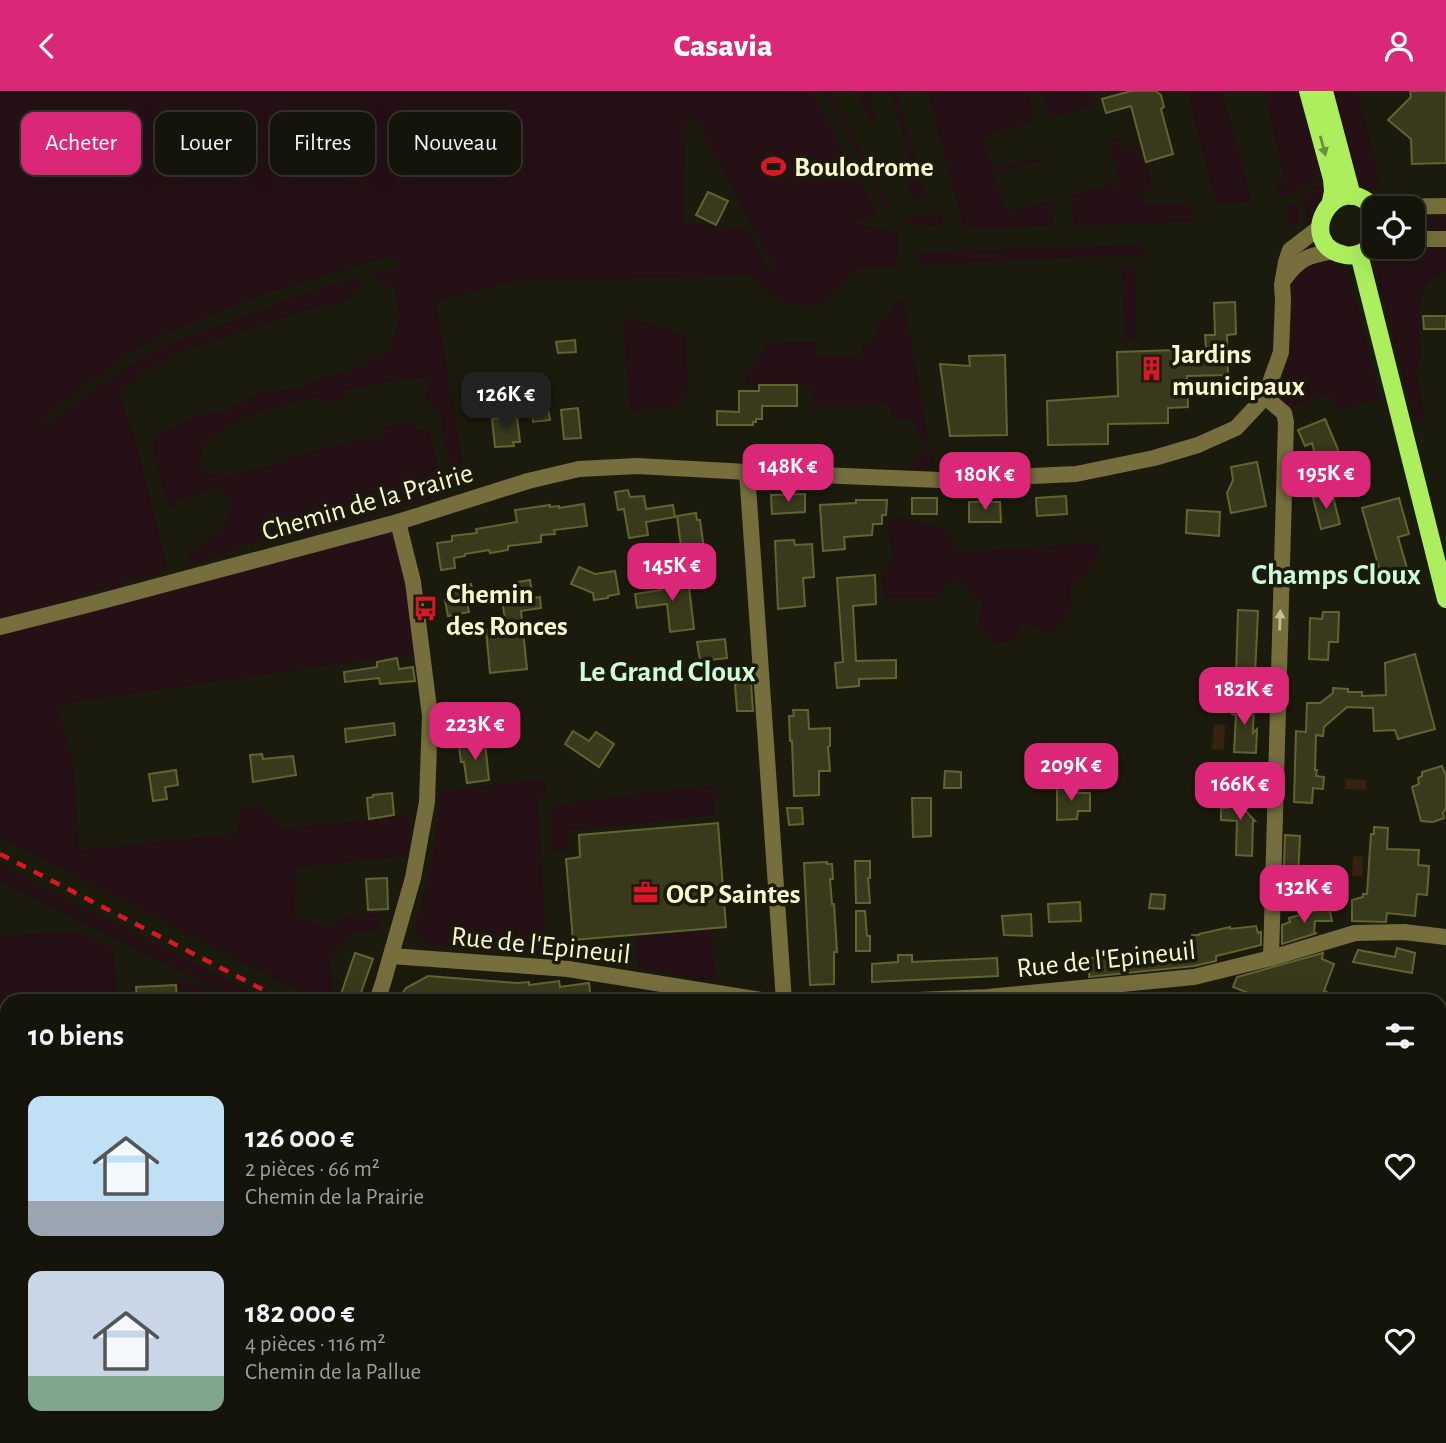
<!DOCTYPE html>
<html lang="fr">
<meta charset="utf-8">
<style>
:root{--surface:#14140a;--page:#212118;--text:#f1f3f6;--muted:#9d9e9c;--line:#33332b;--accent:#db2777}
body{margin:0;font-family:"Alegreya Sans",sans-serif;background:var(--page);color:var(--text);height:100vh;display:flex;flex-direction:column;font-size:26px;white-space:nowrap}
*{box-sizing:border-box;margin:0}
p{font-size:23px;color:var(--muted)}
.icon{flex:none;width:38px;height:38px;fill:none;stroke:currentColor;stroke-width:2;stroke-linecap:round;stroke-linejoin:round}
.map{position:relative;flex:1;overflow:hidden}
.panel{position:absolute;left:0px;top:903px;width:1447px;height:450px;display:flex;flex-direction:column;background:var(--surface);border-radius:21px 21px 0 0;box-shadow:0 7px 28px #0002,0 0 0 2px var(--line)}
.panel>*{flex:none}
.top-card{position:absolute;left:21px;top:21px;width:700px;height:63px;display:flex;gap:14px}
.controls{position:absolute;left:1362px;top:105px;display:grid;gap:14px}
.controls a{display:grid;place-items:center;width:63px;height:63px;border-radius:14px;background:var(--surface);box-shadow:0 7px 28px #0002,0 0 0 2px var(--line);font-size:35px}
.price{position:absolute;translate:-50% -60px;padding:0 16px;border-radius:14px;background:var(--accent);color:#fff;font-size:23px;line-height:46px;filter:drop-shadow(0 2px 4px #0008)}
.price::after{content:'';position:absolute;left:50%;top:42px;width:21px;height:16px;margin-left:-10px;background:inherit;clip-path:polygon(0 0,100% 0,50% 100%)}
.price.selected{background:#222;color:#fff}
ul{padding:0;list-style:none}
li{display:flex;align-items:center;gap:21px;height:175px;padding:0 28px}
li span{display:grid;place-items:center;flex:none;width:196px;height:140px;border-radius:14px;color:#555}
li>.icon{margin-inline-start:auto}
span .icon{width:84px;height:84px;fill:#fffc;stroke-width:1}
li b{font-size:30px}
h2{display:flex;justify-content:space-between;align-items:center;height:84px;padding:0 28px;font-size:30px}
.chip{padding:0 24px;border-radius:14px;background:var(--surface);box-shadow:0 7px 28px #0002,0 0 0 2px var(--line);font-size:24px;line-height:63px}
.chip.selected{background:var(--accent);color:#fff}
header{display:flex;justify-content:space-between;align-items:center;height:91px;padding:0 28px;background:var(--accent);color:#fff;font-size:32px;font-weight:800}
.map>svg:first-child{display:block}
.green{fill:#251115;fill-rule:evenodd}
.water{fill:#38210f}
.building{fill:#393a1b;stroke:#626430;stroke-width:2}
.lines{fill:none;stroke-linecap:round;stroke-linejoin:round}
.minor{stroke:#766e3d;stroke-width:16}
.major{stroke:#adee5f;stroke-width:18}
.rail{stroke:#db1725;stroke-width:4.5;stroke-dasharray:10 9;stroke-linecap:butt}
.oneway{fill:#6b8f3a}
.oneway2{fill:#c5c093}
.labels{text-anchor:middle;stroke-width:7;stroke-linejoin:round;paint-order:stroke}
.poi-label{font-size:28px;font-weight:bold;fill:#faf7cd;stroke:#1b1b0d;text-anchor:start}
.street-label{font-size:28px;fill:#faf7cd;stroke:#1b1b0d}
.neighbourhood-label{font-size:30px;font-weight:bold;fill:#cffad7;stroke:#1b1b0d}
</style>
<header><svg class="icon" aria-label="back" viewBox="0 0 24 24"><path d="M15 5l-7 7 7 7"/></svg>Casavia<svg class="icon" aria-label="person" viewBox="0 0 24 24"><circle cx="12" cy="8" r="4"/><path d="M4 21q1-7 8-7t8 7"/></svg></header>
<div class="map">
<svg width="1446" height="1352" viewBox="0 0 1446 1352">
<rect width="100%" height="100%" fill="#1b1b0d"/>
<!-- green -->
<g class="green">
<path d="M0,0H812L878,124L856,130L858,133L899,141L898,176L858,178L826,211L809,216L801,211L787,214L768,201L750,184L688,187L515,190L436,211L464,379L452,378L441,339V325L424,307L429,294L426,287L390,291L345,300L344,310L323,312L318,306L252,323L228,335L206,351L199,371L208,382L228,385L248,378L285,372L292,365L343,352L380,346L384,336L414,329L416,338H423L429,341L446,403L321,439L309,445L293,443L276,451L261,449L197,473L188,472L187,464C208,452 237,432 229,404L217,397L177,410L176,418L169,417L153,365V347L184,330L207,322L227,319L261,301L300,297L310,290L366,275L371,265L389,261L399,228L394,197L375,189L373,183L400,175L392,165L268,202L157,246L125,265L43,326L47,333L112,286L166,254L322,196L356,187L363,193C349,212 342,214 320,215L177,262L163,273L147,279L120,301L126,324L134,341L168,477C155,486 141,489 125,489L118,498L92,500L63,511L0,527ZM694,25L774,177L770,181L747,137L683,132L686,30Z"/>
<path d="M825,0H829L896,127L885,115Z"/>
<path d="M855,0H869L876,29L872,31Z"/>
<path d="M890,0H897L927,108C912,110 912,105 906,93L915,88Z"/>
<path d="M927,0H1028L1035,30L985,45L983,48L993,78L1044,65L1045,69L994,82L1006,121L1054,108L1053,135L979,138L964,137Z"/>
<path d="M1041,0H1091L1095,14L1049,28Z"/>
<path d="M1187,0H1222L1251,104L1250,111L1216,114Z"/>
<path d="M1264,0H1298L1321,81L1302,98L1282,108L1274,95L1285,90Z"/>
<path d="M1327,0H1358L1380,89C1376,98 1370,101 1360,100Z"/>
<path d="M1119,46L1122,59L1138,54L1142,71H1146L1153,98L1142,100L1145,112H1190L1193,131L1075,135L1072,123L1070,104L1117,92L1119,101L1122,100L1108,49Z"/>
<path d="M1316,94L1326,95C1325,110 1318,128 1307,138L1304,108L1309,97Z"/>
<path d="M1298,112L1299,129L1296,135H1288L1286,114Z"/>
<path d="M941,122L943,127L941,133L934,136L905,132V127Z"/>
<path d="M1446,125V141L1412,142V127Z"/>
<path d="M1141,153L1144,164L921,174L918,161Z"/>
<path d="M1396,156L1446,157V180C1409,200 1421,227 1421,260C1422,267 1417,273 1417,281L1425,328L1415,332L1379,193L1375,168C1381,159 1385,157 1396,156Z"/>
<path d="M1312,170C1336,170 1338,168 1352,190L1380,307L1339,320L1329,303L1288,318L1278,311L1291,257L1292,201L1296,184Z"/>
<path d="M1121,175H1135L1137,250H1125Z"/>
<path d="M904,208L933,375L927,379L912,377L925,358L914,330H892L890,314L811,315L814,295L746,294L745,285L756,272L768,251L816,250V264H861V254L872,251L880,231L892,223V210Z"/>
<path d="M631,227L686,243L688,300L679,314L633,321L630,318L623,231Z"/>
<path d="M896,425L943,437L957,461L1102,451L1092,477L1070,496L1072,518L1054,543L1022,533L1015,550L995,553L978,535L982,511L953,488L934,508H885L881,485L893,466L887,433Z"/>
<path d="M388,442L397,451L407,499L416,562L57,614L74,672L79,759L237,742L241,717L259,714L282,737L411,724L409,765L297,777L294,825L330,837L345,824L383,822L377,840L353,842L330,868L334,910H319L0,747V542Z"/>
<path d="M547,687V702L544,703L538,708L547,860L538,863L429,855L415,838L433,765L441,700Z"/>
<path d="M718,693V708L715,710V724L579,740L568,739L567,760L552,761L551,719L557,713Z"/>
<path d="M0,773L270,910H240L0,791Z"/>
<path d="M712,837L716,891L638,877L635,844Z"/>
<path d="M78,840L114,858L117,910H7V1197H0V844Z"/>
<path d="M181,885L228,910H189L176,894Z"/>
<path d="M0,1269L7,1271V1300H0Z"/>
<path d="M577,1346H867L868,1352H578Z"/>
<path d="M912,1346H1004V1349L983,1352H913Z"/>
<path d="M1106,1346H1145L1160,1352H1120Z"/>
</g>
<!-- water -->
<g class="water">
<path d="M1214,633L1225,634L1224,659L1212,658Z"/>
<path d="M1346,688L1366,689V699L1345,698Z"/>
<path d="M1353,765L1363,766L1362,785H1352Z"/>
</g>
<!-- building -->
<g class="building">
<path d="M1131,0H1156L1161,4L1164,16L1161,18L1173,63L1146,71L1131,15L1106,22L1102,8Z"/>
<path d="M1410,0H1446V72L1412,73L1411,48L1388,29L1411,6Z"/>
<path d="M708,101L728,110L716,134L696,124Z"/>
<path d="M1235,211L1236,243L1227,244L1228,284L1187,285L1188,316L1168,317V332L1108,333V353L1048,354L1047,310L1118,305L1117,261L1206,258L1205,244H1215L1214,212Z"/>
<path d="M1423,225H1446V238H1424Z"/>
<path d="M575,249L576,261L558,262L556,251Z"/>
<path d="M1005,264L1007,344L950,345L940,273L970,275L969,265Z"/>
<path d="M543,284L550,329L533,331L528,286Z"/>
<path d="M759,294H797V315H762V328H756V331H753V334H717V320L739,321V300H759Z"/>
<path d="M578,317L581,347L564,348L561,319Z"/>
<path d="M517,326L520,351H513L514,355L495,356L492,328Z"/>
<path d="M1325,328L1337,356L1346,387L1323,394L1312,352L1305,355L1298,339Z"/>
<path d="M1257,371L1266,415L1231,422L1227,402L1233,389L1231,376Z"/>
<path d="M628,399L630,406L644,405L646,418L673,414L675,426L646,431L648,444L629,447L624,418L618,419L615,401Z"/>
<path d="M1332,402L1340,433L1321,438L1313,407Z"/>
<path d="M805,403V421L772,423L771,404Z"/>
<path d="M1066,405L1067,423L1037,425L1036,407Z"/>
<rect x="912" y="407" width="25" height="16"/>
<path d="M1399,407L1409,443L1398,446L1409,484L1383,491L1362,417Z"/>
<path d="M856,409H887L886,424H882V433H873L872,444L844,446L845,458L823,460L820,414L856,412Z"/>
<path d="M969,411H1000L1001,431H969Z"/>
<path d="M584,413L587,435L554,439L555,443L541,444V451L508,455V459L490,462L489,459L465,463V465L454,467L455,477L441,479L437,452L452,450V445L477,442L476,438L517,431L515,419L550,414V416L559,415V417Z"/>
<path d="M1187,419L1220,421L1219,445L1186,442Z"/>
<path d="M696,422L697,429H700L705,465L688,466L687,462L682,463L677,425Z"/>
<path d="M794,449L795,454L812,453L814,486L803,487L805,515L778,518L775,450Z"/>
<path d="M579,476L595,483L615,480L619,503L608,505V507L594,509L593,502L571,493Z"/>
<path d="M875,484L876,513L853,515L856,570L896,569V587L859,588V595L837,597L835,572L843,571L837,487Z"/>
<path d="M688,487L694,538L670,541L667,513L637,517L635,503L661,499L660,490Z"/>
<path d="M530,489L533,507L540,506L541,517L521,520L527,578L490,582L486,539L506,534L502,509H504L503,504L514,502L512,492Z"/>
<path d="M471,493L474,506L466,507L469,521L448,525L445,509L453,508L451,499Z"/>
<path d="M1238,519L1258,520L1255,584L1236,583Z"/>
<path d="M1323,521H1339L1338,551H1329L1328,569L1309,568L1310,527L1322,528Z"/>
<path d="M725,548L727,567L700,570L697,551Z"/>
<path d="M1415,563L1435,638L1398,648L1395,639L1374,640L1373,617L1347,616L1324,636L1323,645L1316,644L1315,679H1317L1316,685L1324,686L1323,698L1313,697L1312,712L1294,711L1296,640L1306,641L1307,612H1320L1333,602V597L1348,598V601H1362V605L1386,604L1385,572Z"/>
<path d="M397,567L399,578L413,576L415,590L380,593L379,587L345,591L344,581L377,576V571Z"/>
<path d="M751,591L753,620H737L735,593Z"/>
<path d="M1232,609L1254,610L1253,642L1257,638L1256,662L1234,661L1236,624L1232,623Z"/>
<path d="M793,619H808L809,638L830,637V655L828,656L830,680H819V704L794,705L792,650H790L789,625H794Z"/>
<path d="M394,632L395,644L346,651L345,638Z"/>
<path d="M573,640L589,650L596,641L614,653L599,676L565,653Z"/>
<path d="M485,652L489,689L467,692L464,671H461L459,655Z"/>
<path d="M262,663L263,668L293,665L296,684L253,691L250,664Z"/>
<path d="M1442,675L1446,685V717L1443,722L1444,727L1433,731L1421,730L1412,696L1419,693L1418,687L1422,685V681Z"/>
<path d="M176,679L178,694L165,696L167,708L153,710L149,683Z"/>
<path d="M945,680L961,681V697H944Z"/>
<path d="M1057,695H1077V702H1090V720H1078L1077,728L1057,729Z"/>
<path d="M1227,701L1245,702L1244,718L1255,730H1253L1252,765L1236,764L1237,730L1221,729V717H1227Z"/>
<path d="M392,702L394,724L369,728L367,707L373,706V704Z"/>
<path d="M912,707H931V745L913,746Z"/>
<path d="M787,717H802L803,733L789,734Z"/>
<path d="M718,732L726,836L573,849L566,768L580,766L579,744Z"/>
<path d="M1374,736L1388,737L1387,758L1419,759L1418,774L1429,775L1427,804L1417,803L1415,825L1387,822L1386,831L1352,830V809L1363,806V803H1367L1371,743H1374Z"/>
<path d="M1285,744L1300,745L1298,786L1328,788V808L1293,806V803H1283Z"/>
<path d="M855,770H870V787H868L870,812H856Z"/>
<path d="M827,771V773H832L833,788H830L832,813H834L837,861H834V893L810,894L804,772Z"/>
<path d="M387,787L388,818L368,819L366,788Z"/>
<path d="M1151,803L1165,804L1164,818L1149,817Z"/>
<path d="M1080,811L1081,830L1049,831L1048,813Z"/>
<path d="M1329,816L1332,830H1315L1314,842H1317L1282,853V834L1290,831L1289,827Z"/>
<path d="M856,820H865L867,845H870V860H856Z"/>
<path d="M1031,823L1032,845L1004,844L1002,825Z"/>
<path d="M1256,835L1258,842L1261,841V854L1216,865V870L1194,875L1089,886L1090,867H1150L1149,859L1193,856L1192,844H1199V843L1230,836V838Z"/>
<path d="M1397,857L1415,862L1412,882L1353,871L1358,859L1395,866Z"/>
<path d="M355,862L373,868L358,910H353L340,906Z"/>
<path d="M1323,862L1322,868L1334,873L1324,900L1347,910H1249L1251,903L1233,896L1237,886Z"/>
<path d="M898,864H912V871L997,867L998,885L872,891V873L898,871Z"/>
<path d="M428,885L517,892L529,891V894L559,890L560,896L589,892L591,910H397L406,897Z"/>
<path d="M176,894L177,910H137L136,896Z"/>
</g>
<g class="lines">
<!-- minor -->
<g class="minor">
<path d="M1373,116L1446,115"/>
<path d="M1412,148H1446"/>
<path d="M1285,187C1301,166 1308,165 1333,160"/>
<path d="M1265,306L1284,322L1286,331L1271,867"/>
<path d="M747,381L784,910"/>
<path d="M0,536L87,514L398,431L528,390L579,378L637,375L747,381L940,389L1076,383L1154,367L1198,354L1236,337L1265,306L1281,261L1283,209L1282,194L1286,171L1290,159L1320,136"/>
<path d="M391,865L568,878L768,910"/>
<path d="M377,910L383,892L413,787L427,711L430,625L413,491L398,431"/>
<path d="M893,910L988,906L1194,886L1271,867L1355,842L1404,841L1446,846"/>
<path d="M1440,1046L1446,1047"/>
<path d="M0,1205H7"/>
<path d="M1440,1210L1446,1211"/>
<path d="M249,1346L253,1352"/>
<path d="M1084,1346L1099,1352"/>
<path d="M72,1352V1346"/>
<path d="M134,1352L135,1346"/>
<path d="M203,1352L238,1346"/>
</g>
<!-- major -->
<g class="major">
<path d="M1308,0L1332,88L1333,100L1331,111"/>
<path d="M1324,0L1352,105"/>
<path d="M1374,117C1335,74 1292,154 1345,164C1357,166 1366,161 1374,152"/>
<path d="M1359,163L1446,508"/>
</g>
<!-- rail -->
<g class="rail">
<path d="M0,763L285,910"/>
<path d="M1166,1346L1182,1352"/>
</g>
</g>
<!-- one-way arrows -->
<defs><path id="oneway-solid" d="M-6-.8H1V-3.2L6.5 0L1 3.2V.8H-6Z" transform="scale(1.75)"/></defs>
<use class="oneway" href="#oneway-solid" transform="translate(1323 55) rotate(75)"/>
<use class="oneway2" href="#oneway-solid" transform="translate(1280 529) rotate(-88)"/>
<!-- icons -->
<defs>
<symbol id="stadium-bare" viewBox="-9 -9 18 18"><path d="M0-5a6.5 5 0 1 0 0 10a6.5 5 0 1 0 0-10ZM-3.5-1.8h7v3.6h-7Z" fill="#db1725" stroke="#1b1b0d" stroke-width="2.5" paint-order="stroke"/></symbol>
<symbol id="building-bare" viewBox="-9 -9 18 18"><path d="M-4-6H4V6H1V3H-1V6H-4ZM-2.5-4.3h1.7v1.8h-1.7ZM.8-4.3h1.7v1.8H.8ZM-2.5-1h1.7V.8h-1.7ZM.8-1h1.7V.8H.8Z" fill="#db1725" stroke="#1b1b0d" stroke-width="2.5" paint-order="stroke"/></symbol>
<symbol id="bus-bare" viewBox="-9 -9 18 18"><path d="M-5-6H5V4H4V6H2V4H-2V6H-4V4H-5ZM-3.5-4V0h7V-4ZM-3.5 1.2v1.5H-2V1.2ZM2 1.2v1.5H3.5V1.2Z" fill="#db1725" stroke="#1b1b0d" stroke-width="2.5" paint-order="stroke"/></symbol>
<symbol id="office-bare" viewBox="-9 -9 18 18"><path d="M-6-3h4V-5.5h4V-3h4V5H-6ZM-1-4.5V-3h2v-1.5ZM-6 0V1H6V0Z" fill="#db1725" stroke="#1b1b0d" stroke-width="2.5" paint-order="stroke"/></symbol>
</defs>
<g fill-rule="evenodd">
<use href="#stadium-bare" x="756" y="58" width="35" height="35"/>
<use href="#building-bare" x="1134" y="260" width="35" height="35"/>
<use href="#bus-bare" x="408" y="500" width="35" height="35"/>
<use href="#office-bare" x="628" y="784" width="35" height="35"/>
</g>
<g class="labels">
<!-- poi labels -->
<g class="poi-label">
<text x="794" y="85">Boulodrome</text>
<text x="1172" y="272">Jardins<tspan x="1172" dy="32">municipaux</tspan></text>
<text x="446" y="512">Chemin<tspan x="446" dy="32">des Ronces</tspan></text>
<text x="666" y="812">OCP Saintes</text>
</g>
<!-- street labels -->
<g class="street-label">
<text transform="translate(367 410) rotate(-16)" y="10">Chemin de la Prairie</text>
<text transform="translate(541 853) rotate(6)" y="10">Rue de l'Epineuil</text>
<text transform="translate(1106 867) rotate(-6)" y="10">Rue de l'Epineuil</text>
</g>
<!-- neighbourhood labels -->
<g class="neighbourhood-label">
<text x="1336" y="493">Champs Cloux</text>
<text x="667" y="590">Le Grand Cloux</text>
</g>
</g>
</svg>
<div class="controls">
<a><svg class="icon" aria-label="locate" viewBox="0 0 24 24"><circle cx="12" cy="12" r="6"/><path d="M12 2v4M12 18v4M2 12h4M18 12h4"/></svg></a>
</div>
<b class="price selected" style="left:506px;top:341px">126K €</b>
<b class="price" style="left:788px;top:413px">148K €</b>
<b class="price" style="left:1326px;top:420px">195K €</b>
<b class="price" style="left:985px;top:421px">180K €</b>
<b class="price" style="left:672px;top:512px">145K €</b>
<b class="price" style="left:1244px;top:636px">182K €</b>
<b class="price" style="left:475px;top:671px">223K €</b>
<b class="price" style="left:1071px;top:712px">209K €</b>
<b class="price" style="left:1240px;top:731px">166K €</b>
<b class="price" style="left:1304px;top:834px">132K €</b>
<div class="top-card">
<a class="chip selected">Acheter</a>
<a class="chip">Louer</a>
<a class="chip">Filtres</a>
<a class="chip">Nouveau</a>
</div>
<section class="panel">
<h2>10 biens<svg class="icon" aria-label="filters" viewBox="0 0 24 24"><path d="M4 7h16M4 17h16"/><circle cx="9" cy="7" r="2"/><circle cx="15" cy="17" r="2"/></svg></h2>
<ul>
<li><span style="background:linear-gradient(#bfe0f5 75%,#9aa5b1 0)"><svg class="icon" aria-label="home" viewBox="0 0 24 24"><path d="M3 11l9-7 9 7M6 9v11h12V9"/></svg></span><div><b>126 000 €</b><p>2 pièces · 66 m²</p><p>Chemin de la Prairie</p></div><svg class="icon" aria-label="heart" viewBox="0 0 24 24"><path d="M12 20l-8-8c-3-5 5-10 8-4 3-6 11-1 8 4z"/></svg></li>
<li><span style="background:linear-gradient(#c9d6e8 75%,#7fa58c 0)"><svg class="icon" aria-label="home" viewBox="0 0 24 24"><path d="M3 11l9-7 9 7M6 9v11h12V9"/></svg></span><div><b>182 000 €</b><p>4 pièces · 116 m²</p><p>Chemin de la Pallue</p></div><svg class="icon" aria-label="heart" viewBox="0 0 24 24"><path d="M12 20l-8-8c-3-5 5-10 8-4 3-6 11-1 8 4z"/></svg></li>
</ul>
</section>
</div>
